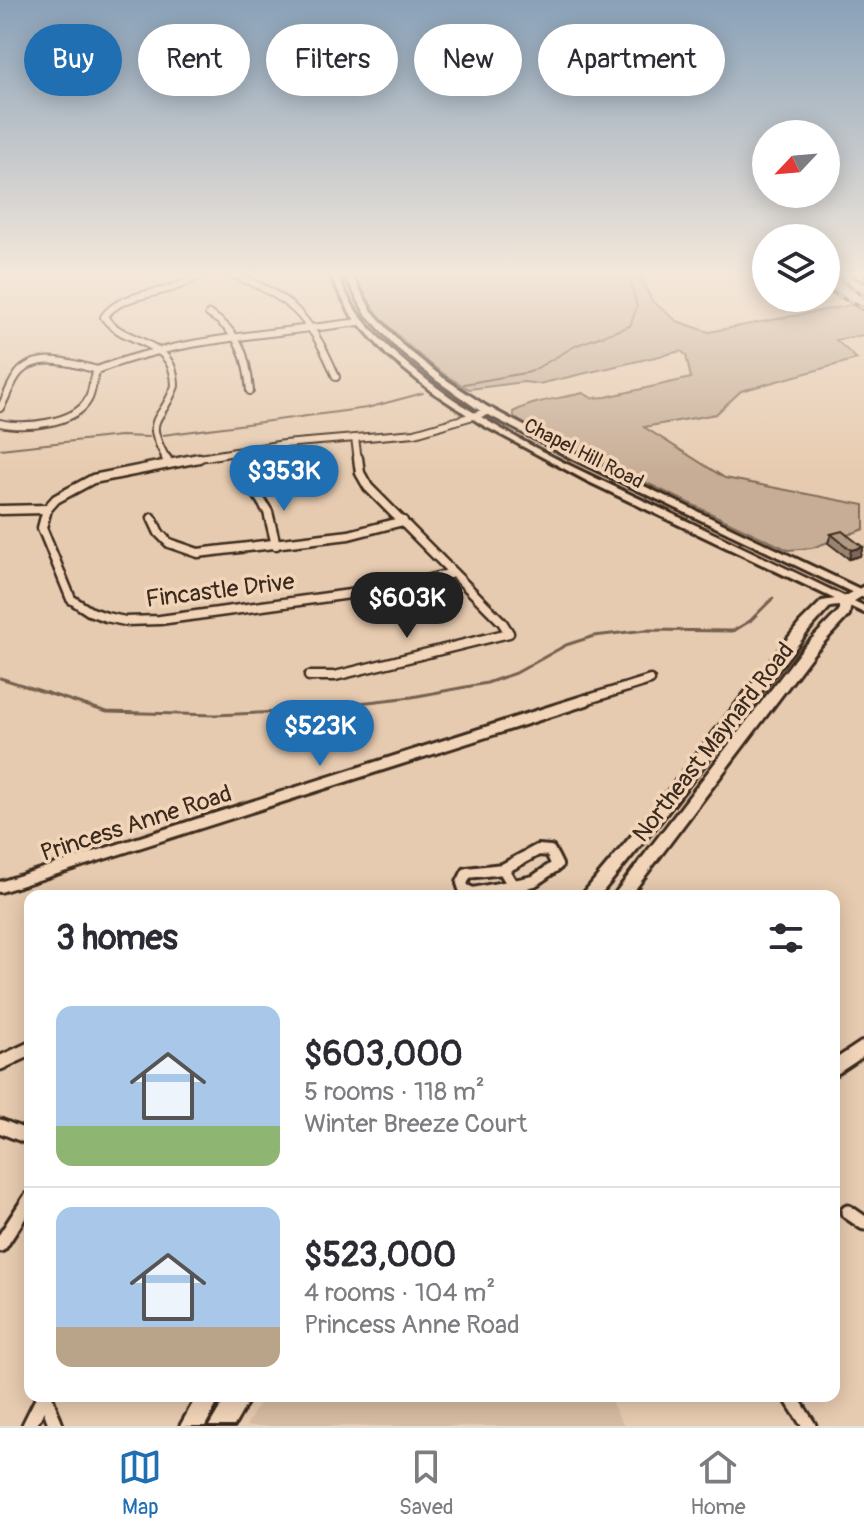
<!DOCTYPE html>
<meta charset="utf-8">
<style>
:root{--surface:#fff;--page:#f7f7f7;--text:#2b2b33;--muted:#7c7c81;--line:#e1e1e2;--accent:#1f6fb2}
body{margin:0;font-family:Pangolin,sans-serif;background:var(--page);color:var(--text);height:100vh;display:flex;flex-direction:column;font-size:30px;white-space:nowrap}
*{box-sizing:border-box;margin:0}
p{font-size:26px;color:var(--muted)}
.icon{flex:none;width:44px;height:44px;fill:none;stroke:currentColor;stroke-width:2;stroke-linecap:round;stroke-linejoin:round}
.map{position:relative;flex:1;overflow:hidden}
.panel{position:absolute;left:24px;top:890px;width:816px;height:512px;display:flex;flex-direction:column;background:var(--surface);border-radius:16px;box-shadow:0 4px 20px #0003}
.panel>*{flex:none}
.hud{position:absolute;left:24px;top:24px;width:816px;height:72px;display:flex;gap:16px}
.needle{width:52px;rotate:244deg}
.buttons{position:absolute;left:752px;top:120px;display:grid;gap:16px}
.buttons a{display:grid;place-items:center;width:88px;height:88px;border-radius:50%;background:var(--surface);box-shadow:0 4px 20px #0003;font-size:40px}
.price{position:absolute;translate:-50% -68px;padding:0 18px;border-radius:28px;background:var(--accent);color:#fff;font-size:26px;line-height:52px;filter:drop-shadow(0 2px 4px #0008)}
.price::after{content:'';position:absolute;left:50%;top:48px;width:24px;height:18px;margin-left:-12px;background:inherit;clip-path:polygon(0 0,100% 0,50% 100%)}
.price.on{background:#222;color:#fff}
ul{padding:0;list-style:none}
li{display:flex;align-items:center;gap:24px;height:200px;padding:0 32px}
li+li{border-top:2px solid var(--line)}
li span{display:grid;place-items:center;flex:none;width:224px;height:160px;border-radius:16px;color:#555}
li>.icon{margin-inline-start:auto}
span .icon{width:96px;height:96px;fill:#fffc;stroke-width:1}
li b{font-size:34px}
h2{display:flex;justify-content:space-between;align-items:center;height:96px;padding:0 32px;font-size:34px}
.pill{padding:0 28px;border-radius:36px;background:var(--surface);box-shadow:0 4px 20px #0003;font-size:28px;line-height:72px}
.pill.on{background:var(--accent);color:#fff}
.tabs{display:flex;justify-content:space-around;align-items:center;height:112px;border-top:2px solid var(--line);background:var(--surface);font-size:22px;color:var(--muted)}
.tabs a{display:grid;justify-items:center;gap:4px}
.tabs .on{color:var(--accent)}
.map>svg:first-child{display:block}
.built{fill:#d7bca2}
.green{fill:#c7ad95;stroke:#816c5a;stroke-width:2}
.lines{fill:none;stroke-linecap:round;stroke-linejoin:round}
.stream-far1{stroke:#75614f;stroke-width:2}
.stream{stroke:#75614f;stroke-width:3}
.street-far3-casing{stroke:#3b2a1e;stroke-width:10}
.street-far2-casing{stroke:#3b2a1e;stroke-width:13}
.street-far1-casing{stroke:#3b2a1e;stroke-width:16}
.street-casing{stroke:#3b2a1e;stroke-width:19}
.secondary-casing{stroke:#3b2a1e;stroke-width:6}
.primary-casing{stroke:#3b2a1e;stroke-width:6}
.street-far3{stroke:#f2d5b9;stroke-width:6}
.street-far2{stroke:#f2d5b9;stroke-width:8}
.street-far1{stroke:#f2d5b9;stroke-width:10}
.street{stroke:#f2d5b9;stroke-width:13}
.secondary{fill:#f2d5b9;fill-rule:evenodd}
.primary{fill:#f2d5b9;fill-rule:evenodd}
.rail-casing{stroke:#3b2a1e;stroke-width:4}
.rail{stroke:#f2d5b9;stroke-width:2;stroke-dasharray:6;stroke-linecap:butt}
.wall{fill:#988471;stroke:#3b2a1e;stroke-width:2}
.shaded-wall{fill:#7c6b5c;stroke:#3b2a1e;stroke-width:2}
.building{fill:#b19983;stroke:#3b2a1e;stroke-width:2}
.labels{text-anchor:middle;stroke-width:7;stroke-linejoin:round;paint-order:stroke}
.far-street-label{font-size:20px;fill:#3b2a1e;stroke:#f2d5b9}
.street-label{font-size:24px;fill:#3b2a1e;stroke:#f2d5b9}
</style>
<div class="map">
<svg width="864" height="1426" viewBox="0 0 864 1426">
<rect width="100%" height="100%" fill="#e7cbb0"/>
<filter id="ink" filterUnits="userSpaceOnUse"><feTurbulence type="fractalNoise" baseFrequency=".0125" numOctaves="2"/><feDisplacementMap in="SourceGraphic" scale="16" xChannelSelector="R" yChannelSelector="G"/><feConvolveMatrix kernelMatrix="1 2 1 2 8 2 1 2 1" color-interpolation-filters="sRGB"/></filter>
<g filter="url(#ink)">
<!-- built -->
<path class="built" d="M263,1396H608L624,1426H246Z"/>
<!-- green -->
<path class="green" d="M643,272V282L652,301L677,321L709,332L851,305L864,311V335L836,340L857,359L741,391L716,414L644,427L725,478L864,505V529L812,548L788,550L535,430L515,418L513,412C535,400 558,399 583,393L592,398L606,397L691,378L686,355L681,351L539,384L524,382L469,389C430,369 368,316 355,274Z"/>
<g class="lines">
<!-- stream-far1 -->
<g class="stream-far1">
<path d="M464,384L530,372L577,345L630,326L637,306L627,272"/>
<path d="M163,435L367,408L423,393"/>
<path d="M0,449L120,436L149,437"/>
</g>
<!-- stream -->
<path class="stream" d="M0,678L107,712L215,715L280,712L412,697L487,683L518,672L566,645L594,636L646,630L733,631L750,621L773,598"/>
<defs>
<g id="street-far3">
<path d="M225,272C288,293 311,316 336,377"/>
<path d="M209,314C240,332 247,357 250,391"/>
<path d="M97,370C179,338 272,334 359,322"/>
<path d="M0,408C7,397 10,384 18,374C37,351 73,363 97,370C92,379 93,392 88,400C75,424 23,429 0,423"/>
<path d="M355,438L358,460"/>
<path d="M167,460C142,415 161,425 175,386C175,337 124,346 104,317C118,296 150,295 172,288C184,283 196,277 207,272"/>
<path d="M187,460L284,444L415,433L490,411"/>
</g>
<g id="street-far2">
<path d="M166,458L169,463"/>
<path d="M199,458L93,479L56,499L47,509L42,528L71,599L89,611L106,617L125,621L160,620L394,588L453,573"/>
<path d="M258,496L268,512L276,545"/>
<path d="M0,510L47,509"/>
<path d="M152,518L159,533L169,543L198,553L349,535L403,521"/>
<path d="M309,676H335L509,633L502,622L368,487L360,473L358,458"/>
<path d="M579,702L650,680"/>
</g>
<g id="street-far1">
<path d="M538,850L550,851L557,865L534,881L473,893L464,889L462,883L467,873L503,869Z"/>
<path d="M503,869L512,884L533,896"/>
<path d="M0,887L586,700"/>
</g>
<g id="street">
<path d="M0,1063L30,1049"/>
<path d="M834,1068L864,1048"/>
<path d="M0,1126L30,1138"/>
<path d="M848,1212L864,1223"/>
<path d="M0,1245L30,1199"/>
<path d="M45,1396L56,1426"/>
<path d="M790,1396L809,1426"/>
<path d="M29,1426L44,1396"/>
</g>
<g id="secondary">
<path d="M328,272H335C343,286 349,302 359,315C432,406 562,462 666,511C732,542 798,574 864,606V613L587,481L481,424L431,391L387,355L352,316Z"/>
<path d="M343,272H350L371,310L402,345L442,377L486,406L579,455L864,591V598L573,459L479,410L436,380L397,348L365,313Z"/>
</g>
<g id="primary">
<path d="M850,272H860L864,275V281Z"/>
<path d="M864,586V595L851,603L849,615L813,654L630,896H613L803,648L839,611V606L830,607L810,629L663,818L599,896H581L653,810L800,623L822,601L842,598Z"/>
<path d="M197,1396H221L205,1426H180Z"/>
<path d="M227,1396H251L234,1426H209Z"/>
</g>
</defs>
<!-- street-far3 casing -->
<use href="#street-far3" class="street-far3-casing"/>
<!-- street-far2 casing -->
<use href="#street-far2" class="street-far2-casing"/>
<!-- street-far1 casing -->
<use href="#street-far1" class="street-far1-casing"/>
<!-- street casing -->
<use href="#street" class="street-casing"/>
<!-- secondary casing -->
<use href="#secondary" class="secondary-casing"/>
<!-- primary casing -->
<use href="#primary" class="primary-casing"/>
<!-- street-far3 -->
<use href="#street-far3" class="street-far3"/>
<!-- street-far2 -->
<use href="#street-far2" class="street-far2"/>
<!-- street-far1 -->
<use href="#street-far1" class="street-far1"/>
<!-- street -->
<use href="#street" class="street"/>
<!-- secondary -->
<use href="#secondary" class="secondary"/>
<!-- primary -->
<use href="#primary" class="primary"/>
<defs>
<g id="rail">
<path d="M832,272L864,297"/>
<path d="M826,289L864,309"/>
</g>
</defs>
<!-- rail casing -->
<use href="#rail" class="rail-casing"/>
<!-- rail -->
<use href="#rail" class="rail"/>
</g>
<!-- wall -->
<path class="wall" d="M831,534L863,547L860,556L849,559L828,543Z"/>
<!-- shaded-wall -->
<path class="shaded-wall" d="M863,547L860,556L849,559L851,550Z"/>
<!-- building -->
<path class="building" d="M842,531L863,547L851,550L831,534Z"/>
</g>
<!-- sky -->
<linearGradient id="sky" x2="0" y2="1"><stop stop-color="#89a1b8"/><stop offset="0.58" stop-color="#f4e8db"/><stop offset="1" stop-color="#f4e8db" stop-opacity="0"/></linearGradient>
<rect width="864" height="472" fill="url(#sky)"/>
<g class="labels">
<!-- far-street labels -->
<g class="far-street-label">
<text transform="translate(584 453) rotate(27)" y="7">Chapel Hill Road</text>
</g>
<!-- street labels -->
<g class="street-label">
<text transform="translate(220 590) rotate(-7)" y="8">Fincastle Drive</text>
<text transform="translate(713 742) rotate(-52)" y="8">Northeast Maynard Road</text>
<text transform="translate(136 823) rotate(-18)" y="8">Princess Anne Road</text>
</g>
</g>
</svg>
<div class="buttons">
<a><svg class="needle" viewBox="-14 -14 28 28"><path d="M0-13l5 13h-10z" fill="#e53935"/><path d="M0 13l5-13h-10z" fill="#7c7c81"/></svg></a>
<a><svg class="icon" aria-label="layers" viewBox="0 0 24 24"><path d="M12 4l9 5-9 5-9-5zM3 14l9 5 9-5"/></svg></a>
</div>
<b class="price" style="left:284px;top:513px">$353K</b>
<b class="price on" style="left:407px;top:640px">$603K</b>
<b class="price" style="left:320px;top:768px">$523K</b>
<div class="hud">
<a class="pill on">Buy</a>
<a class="pill">Rent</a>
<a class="pill">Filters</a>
<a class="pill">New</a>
<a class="pill">Apartment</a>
</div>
<section class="panel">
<h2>3 homes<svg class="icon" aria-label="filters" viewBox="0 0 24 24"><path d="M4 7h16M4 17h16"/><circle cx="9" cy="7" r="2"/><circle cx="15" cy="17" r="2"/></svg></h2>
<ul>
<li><span style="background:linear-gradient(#a9c7e8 75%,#8fb573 0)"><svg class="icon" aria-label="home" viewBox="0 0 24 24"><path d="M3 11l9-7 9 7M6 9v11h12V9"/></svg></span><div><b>$603,000</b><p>5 rooms · 118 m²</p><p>Winter Breeze Court</p></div></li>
<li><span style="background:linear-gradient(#a9c7e8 75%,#b9a48a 0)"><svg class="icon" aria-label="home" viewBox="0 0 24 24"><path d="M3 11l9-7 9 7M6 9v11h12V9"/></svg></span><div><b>$523,000</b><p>4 rooms · 104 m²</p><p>Princess Anne Road</p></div></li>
</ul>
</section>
</div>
<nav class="tabs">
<a class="on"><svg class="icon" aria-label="map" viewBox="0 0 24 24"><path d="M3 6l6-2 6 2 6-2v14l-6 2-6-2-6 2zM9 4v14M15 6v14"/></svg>Map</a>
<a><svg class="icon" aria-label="saved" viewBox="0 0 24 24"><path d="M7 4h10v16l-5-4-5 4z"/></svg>Saved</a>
<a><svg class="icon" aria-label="home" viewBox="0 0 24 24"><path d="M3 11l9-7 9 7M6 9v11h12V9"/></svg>Home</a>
</nav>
